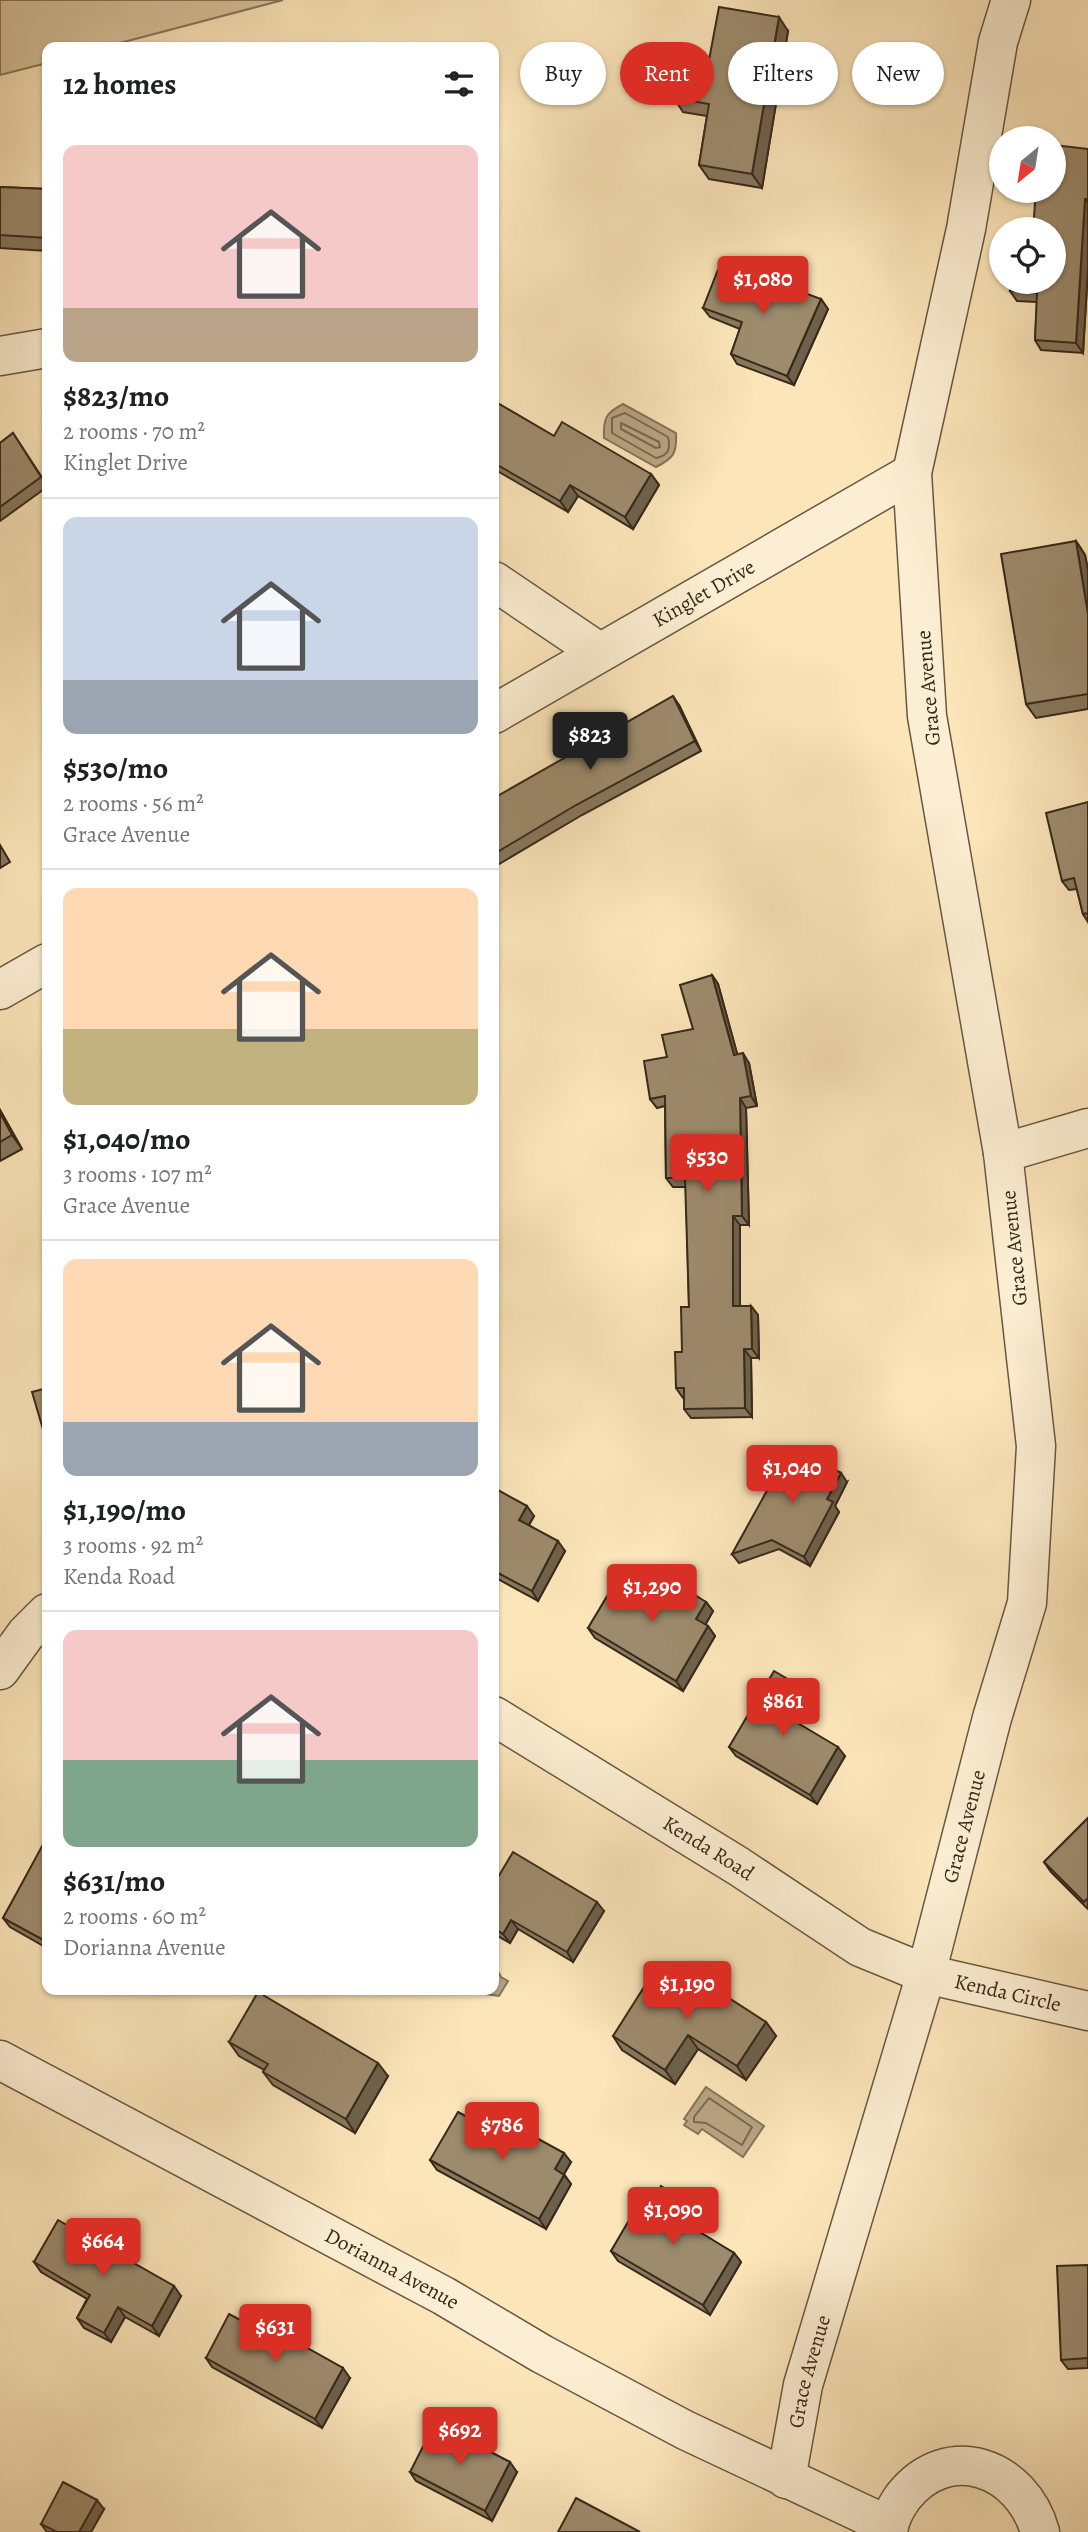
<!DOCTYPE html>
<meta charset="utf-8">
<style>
:root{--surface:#fff;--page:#f6f6f6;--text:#202124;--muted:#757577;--line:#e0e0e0;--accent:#d93025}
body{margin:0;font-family:Alegreya,serif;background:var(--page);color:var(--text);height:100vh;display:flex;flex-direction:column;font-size:26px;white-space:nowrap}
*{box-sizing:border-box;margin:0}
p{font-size:23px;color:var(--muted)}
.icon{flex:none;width:38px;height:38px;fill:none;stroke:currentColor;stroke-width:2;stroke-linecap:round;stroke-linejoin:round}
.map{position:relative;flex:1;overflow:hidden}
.drawer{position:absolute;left:42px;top:42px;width:457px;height:1953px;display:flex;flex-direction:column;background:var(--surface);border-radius:14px;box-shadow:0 2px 5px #0004}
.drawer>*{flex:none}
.banner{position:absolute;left:520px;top:42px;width:462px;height:63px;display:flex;gap:14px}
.needle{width:46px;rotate:210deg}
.fabs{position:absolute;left:989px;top:126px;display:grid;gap:14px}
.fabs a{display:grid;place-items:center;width:77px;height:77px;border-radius:50%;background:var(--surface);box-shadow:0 2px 5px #0004;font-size:35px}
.price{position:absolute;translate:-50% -60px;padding:0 16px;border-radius:7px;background:var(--accent);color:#fff;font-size:23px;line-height:46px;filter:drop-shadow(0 2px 4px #0008)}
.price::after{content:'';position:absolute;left:50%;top:42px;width:21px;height:16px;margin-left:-10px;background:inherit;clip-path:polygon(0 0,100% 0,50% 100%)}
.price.active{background:#222;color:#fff}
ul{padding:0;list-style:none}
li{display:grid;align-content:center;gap:14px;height:371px;padding:0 21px}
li+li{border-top:2px solid var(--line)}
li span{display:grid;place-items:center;height:217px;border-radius:14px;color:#555}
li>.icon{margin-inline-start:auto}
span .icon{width:126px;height:126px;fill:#fffc;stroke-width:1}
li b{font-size:30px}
h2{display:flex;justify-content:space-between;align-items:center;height:84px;padding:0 21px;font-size:30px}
.chip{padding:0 24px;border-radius:32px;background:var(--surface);box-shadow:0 2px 5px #0004;font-size:24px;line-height:63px}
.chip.active{background:var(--accent);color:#fff}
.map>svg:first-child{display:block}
.green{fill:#dac59e;stroke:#88775c;stroke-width:2}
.water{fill:#b8a583;stroke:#847359;stroke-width:2}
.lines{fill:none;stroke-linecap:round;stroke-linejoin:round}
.shore{stroke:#78674e;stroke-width:2}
.minor-casing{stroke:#685842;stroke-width:41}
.minor{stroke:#fceed2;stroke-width:38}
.wall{fill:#87785e;stroke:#37291a;stroke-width:2}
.shaded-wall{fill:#6e614c;stroke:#37291a;stroke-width:2}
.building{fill:#9d8b6d;stroke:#37291a;stroke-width:2}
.labels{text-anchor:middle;stroke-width:7;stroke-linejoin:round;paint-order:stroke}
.street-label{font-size:21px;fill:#37291a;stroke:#fceed2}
</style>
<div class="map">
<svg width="1088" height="2532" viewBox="0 0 1088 2532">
<rect width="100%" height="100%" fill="#fbe5b9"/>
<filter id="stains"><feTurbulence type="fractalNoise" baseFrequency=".00286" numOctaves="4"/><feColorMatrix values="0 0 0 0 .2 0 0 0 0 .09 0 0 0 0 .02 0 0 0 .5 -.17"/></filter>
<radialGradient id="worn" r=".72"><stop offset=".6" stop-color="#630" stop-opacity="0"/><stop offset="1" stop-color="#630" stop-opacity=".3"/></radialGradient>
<!-- green -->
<path class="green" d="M0,0H283L105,47H47V63L0,75Z"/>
<!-- water -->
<g class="water">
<path d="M623,404L676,433C677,453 674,458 656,467L604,438C603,418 606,413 623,404Z"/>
<path d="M494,1964L501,1977L508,1981L499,1996L471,1992L494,1990Z"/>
<path d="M706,2087L764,2126L743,2157L702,2129L698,2134L684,2125L687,2121L684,2119Z"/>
</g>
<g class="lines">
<!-- shore -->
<g class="shore">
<path d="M625,413L668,437C671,449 668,456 656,458L612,433V418Z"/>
<path d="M621,423L659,442L660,447L656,448L621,429Z"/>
<path d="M709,2098L752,2127L742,2145L706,2123L694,2122V2117Z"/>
</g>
<defs>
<g id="minor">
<path d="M0,356L47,348"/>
<path d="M494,581L599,652"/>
<path id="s1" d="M494,714L912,473"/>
<path d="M0,990L47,963"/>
<path d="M1003,1153L1088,1128"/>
<path d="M0,1670L26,1634L47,1613"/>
<path id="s2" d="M494,1716L738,1866L860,1947L926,1974L1088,2011"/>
<path id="s3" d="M0,2060L444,2296L542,2354L685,2430L889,2526"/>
<path id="s4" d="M786,2479L803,2385L926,1974L992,1718L1027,1603L1036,1446L1003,1153L927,716L912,473L966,229L998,42L1011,0"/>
<path d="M888,2532C889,2520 896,2507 903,2497C948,2440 1022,2467 1040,2532"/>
</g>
</defs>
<!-- minor casing -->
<use href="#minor" class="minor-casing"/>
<!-- minor -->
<use href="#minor" class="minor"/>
</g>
<!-- wall -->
<g class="wall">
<path d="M788,31L762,188L709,179L699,165L707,116L683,112L674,98Z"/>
<path d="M1088,149V268L1083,353L1041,350L1035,340L1037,302L1017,301L1010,291L1054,282Z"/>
<path d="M0,187L47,189V251L0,248Z"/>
<path d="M821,299L828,309L794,385L737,364L731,354L740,329L710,317L703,308Z"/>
<path d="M494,401L554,436L651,474L659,485L633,529L578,496L568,512L494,469Z"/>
<path d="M13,433L47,485V487L0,521V443Z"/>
<path d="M1076,541L1085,555L1088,570V709L1036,718L1026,704Z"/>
<path d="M679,705L701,751L582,815L494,867V798Z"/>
<path d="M1088,802V922L1083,914L1077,889L1069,890L1062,881Z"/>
<path d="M0,845L10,862L0,868Z"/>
<path d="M712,975L718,984L737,1054L749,1063L757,1106L746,1108L749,1225H740V1306H751L758,1315L759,1358H751L752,1417L691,1418L684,1409V1398H683L676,1388L689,1307L686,1187H673L666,1178L665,1106L657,1108L650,1099L667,1057L693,1029Z"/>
<path d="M0,1110L22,1149L0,1161Z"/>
<path d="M847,1482L835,1506L839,1512L810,1566L779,1549L739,1563L732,1554Z"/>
<path d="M494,1493L534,1516L529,1525L565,1551L538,1601L494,1577Z"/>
<path d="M665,1600L706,1602L713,1611L705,1625L708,1626L715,1636L683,1691L595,1638L588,1628Z"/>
<path d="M803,1688L809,1698L796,1722L845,1756L817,1804L736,1756L729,1747Z"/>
<path d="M1088,1818V1909L1051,1872L1044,1862Z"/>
<path d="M47,1840V1948L10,1927L3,1918Z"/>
<path d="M494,1884L604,1911L573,1962L518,1929L510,1943L494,1934Z"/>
<path d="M678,1989L766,2022L776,2036L746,2080L698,2049L675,2084L622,2050L613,2036Z"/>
<path d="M229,2042L388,2076L355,2133L273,2085L263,2072L264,2070L239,2056Z"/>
<path d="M493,2131L571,2162L564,2174L571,2184L546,2229L437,2170L430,2160Z"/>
<path d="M695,2206L702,2216L694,2229L734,2253L741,2262L710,2315L618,2261L611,2251L647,2211Z"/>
<path d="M34,2262L181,2296L159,2336L125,2317L111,2342L84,2328L77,2318L87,2299L41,2272Z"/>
<path d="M1088,2265V2368L1068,2369L1061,2360Z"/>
<path d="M206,2358L350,2378L322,2428L212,2367Z"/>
<path d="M410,2472H517L492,2521L416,2481Z"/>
<path d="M104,2509L91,2532H47L41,2524Z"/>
</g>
<!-- shaded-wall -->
<g class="shaded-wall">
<path d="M779,17L788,31L762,188L752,174Z"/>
<path d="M1085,199L1088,203V268L1083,353L1076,343Z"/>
<path d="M821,299L828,309L794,385L787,376Z"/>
<path d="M651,474L659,485L633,529L625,517Z"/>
<path d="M570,485L578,496L568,512L560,501Z"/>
<path d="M1076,541L1085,555L1088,570V614Z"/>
<path d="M673,696L679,705L701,751L695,741Z"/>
<path d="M712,975L718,984L740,1064L734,1055Z"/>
<path d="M743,1053L749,1063L757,1106L751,1096Z"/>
<path d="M740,1098L746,1108L749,1225L742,1216Z"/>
<path d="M0,1110L22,1149L12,1135L0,1113Z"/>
<path d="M733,1216L740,1225V1316L733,1306Z"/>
<path d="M751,1306L758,1315L759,1358L752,1349Z"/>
<path d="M744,1349L751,1358L752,1417L745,1408Z"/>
<path d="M841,1473L847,1482L835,1506L839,1512L810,1566L804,1557L827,1499Z"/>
<path d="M527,1506L534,1516L526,1530L519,1520Z"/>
<path d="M558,1541L565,1551L538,1601L532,1591Z"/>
<path d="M706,1602L713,1611L703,1629L696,1619Z"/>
<path d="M708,1626L715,1636L683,1691L676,1681Z"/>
<path d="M803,1688L809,1698L793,1726L786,1716Z"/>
<path d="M838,1747L845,1756L817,1804L810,1795Z"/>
<path d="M597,1902L604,1911L573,1962L567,1952Z"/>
<path d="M511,1920L518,1929L510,1943L503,1934Z"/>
<path d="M766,2022L776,2036L746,2080L737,2066Z"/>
<path d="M688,2035L698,2049L675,2084L665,2070Z"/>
<path d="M378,2063L388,2076L355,2133L346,2119Z"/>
<path d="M564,2153L571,2162L561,2179L555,2169Z"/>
<path d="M564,2175L571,2184L546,2229L539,2219Z"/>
<path d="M695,2206L702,2216L692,2233L685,2223Z"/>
<path d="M734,2253L741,2262L710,2315L703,2305Z"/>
<path d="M174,2286L181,2296L159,2336L152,2326Z"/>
<path d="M118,2307L125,2317L111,2342L104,2333Z"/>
<path d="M343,2368L350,2378L322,2428L315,2419Z"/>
<path d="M510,2462L517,2472L492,2521L485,2511Z"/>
<path d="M97,2500L104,2509L91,2532H79Z"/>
</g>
<!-- building -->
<g class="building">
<path d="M719,7L779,17L752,174L699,165L709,104L674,98L681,55L709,60Z"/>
<path d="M1054,145L1088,149V199H1085L1076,343L1035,340L1037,293L1010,291L1011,282H1054V229H1033L1036,191H1054Z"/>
<path d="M0,187L47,189V238L0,235Z"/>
<path d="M721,262L821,299L787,376L731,354L742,322L703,308Z"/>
<path d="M494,401L554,436L562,422L651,474L625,517L570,485L560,501L494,463Z"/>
<path d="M13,433L41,477L0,507V443Z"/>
<path d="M1076,541L1088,614V694L1026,704L1001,554Z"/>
<path d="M673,696L695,741L576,805L494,854V798Z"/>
<path d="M1088,802V913L1083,914L1074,878L1062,881L1046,813Z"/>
<path d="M712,975L734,1055L743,1053L751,1096L740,1098L742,1216H733V1306H751L752,1349H744L745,1408L684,1409V1388H676L675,1352H682L681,1307H689L685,1178H666L665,1096L650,1099L644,1061L667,1057L662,1035L693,1029L680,985Z"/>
<path d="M0,1113L12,1135L0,1142Z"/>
<path d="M47,1388V1443L32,1392Z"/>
<path d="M791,1447L841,1473L827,1499L833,1502L804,1557L772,1540L732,1554Z"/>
<path d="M496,1489L527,1506L519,1520L558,1541L532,1591L494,1571V1493Z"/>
<path d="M621,1573L665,1600L676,1583L706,1602L696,1619L708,1626L676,1681L588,1628Z"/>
<path d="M774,1671L803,1688L786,1716L838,1747L810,1795L729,1747Z"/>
<path d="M1088,1818V1898L1084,1902L1044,1862Z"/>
<path d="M46,1839L47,1840V1942L3,1918Z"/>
<path d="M513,1852L597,1902L567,1952L511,1920L503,1934L494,1928V1884Z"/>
<path d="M689,1972L766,2022L737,2066L688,2035L665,2070L613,2036L653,1973L678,1989Z"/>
<path d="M258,1992L378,2063L346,2119L263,2072L268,2064L229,2042Z"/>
<path d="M458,2112L493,2131L500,2118L564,2153L555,2169L564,2175L539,2219L430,2160Z"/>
<path d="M661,2186L695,2206L685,2223L734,2253L703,2305L611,2251L638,2205L647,2211Z"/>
<path d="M58,2220L174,2286L152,2326L118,2307L104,2333L77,2318L90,2295L34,2262Z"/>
<path d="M1088,2265V2358L1061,2360L1057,2266Z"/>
<path d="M229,2314L257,2329L261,2322L343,2368L315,2419L206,2358Z"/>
<path d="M435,2423L510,2462L485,2511L410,2472Z"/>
<path d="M63,2482L97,2500L79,2532H57L41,2524Z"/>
<path d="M576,2498L640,2532H558Z"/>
</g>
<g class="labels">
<!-- street labels -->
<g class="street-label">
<text dy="7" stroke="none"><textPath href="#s1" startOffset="242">Kinglet Drive</textPath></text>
<text transform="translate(928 688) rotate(-95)" y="7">Grace Avenue</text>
<text transform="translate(1014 1248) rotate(-96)" y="7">Grace Avenue</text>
<text dy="7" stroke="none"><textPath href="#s4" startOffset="677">Grace Avenue</textPath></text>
<text dy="7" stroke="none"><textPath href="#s2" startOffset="252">Kenda Road</textPath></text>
<text dy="7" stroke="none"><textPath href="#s2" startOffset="588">Kenda Circle</textPath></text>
<text dy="7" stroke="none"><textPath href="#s3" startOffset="444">Dorianna Avenue</textPath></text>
<text dy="7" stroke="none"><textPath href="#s4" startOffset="110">Grace Avenue</textPath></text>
</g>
</g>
<rect width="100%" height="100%" filter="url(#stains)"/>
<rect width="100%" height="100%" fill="url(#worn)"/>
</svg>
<div class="fabs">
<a><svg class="needle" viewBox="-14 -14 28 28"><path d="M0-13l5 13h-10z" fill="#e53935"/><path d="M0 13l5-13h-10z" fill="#757577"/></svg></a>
<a><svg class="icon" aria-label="locate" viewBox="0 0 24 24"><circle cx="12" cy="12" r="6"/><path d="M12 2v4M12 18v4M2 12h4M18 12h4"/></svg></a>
</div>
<b class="price" style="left:763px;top:316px">$1,080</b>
<b class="price active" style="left:590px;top:772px">$823</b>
<b class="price" style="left:707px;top:1194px">$530</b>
<b class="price" style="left:792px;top:1505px">$1,040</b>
<b class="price" style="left:652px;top:1624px">$1,290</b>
<b class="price" style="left:783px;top:1738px">$861</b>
<b class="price" style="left:687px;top:2021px">$1,190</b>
<b class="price" style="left:502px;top:2162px">$786</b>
<b class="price" style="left:673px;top:2247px">$1,090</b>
<b class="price" style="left:103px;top:2278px">$664</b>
<b class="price" style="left:275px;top:2364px">$631</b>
<b class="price" style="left:460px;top:2467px">$692</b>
<div class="banner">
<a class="chip">Buy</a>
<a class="chip active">Rent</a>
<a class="chip">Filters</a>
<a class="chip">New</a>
</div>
<section class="drawer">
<h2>12 homes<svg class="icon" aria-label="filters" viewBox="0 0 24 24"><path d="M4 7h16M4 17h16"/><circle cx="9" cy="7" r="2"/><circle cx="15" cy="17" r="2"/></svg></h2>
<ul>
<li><span style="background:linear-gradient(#f6c9c9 75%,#b9a48a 0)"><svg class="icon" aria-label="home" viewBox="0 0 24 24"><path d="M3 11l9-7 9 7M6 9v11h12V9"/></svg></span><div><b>$823/mo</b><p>2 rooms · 70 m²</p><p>Kinglet Drive</p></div></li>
<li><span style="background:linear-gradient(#c9d6e8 75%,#9aa5b1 0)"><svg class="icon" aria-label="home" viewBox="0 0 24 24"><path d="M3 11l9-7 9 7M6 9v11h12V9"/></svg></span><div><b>$530/mo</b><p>2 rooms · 56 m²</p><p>Grace Avenue</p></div></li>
<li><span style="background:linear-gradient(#ffd9b3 65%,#c2b280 0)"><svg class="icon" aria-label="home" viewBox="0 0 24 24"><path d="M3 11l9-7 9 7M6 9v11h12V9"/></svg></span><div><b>$1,040/mo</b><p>3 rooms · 107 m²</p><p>Grace Avenue</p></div></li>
<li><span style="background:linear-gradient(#ffd9b3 75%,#9aa5b1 0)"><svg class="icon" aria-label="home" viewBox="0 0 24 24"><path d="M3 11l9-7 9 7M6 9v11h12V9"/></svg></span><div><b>$1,190/mo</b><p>3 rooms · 92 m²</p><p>Kenda Road</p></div></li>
<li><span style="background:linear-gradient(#f6c9c9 60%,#7fa58c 0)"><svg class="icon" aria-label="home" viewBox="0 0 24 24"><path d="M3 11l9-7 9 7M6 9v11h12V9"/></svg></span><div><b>$631/mo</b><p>2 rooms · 60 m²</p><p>Dorianna Avenue</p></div></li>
</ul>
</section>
</div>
